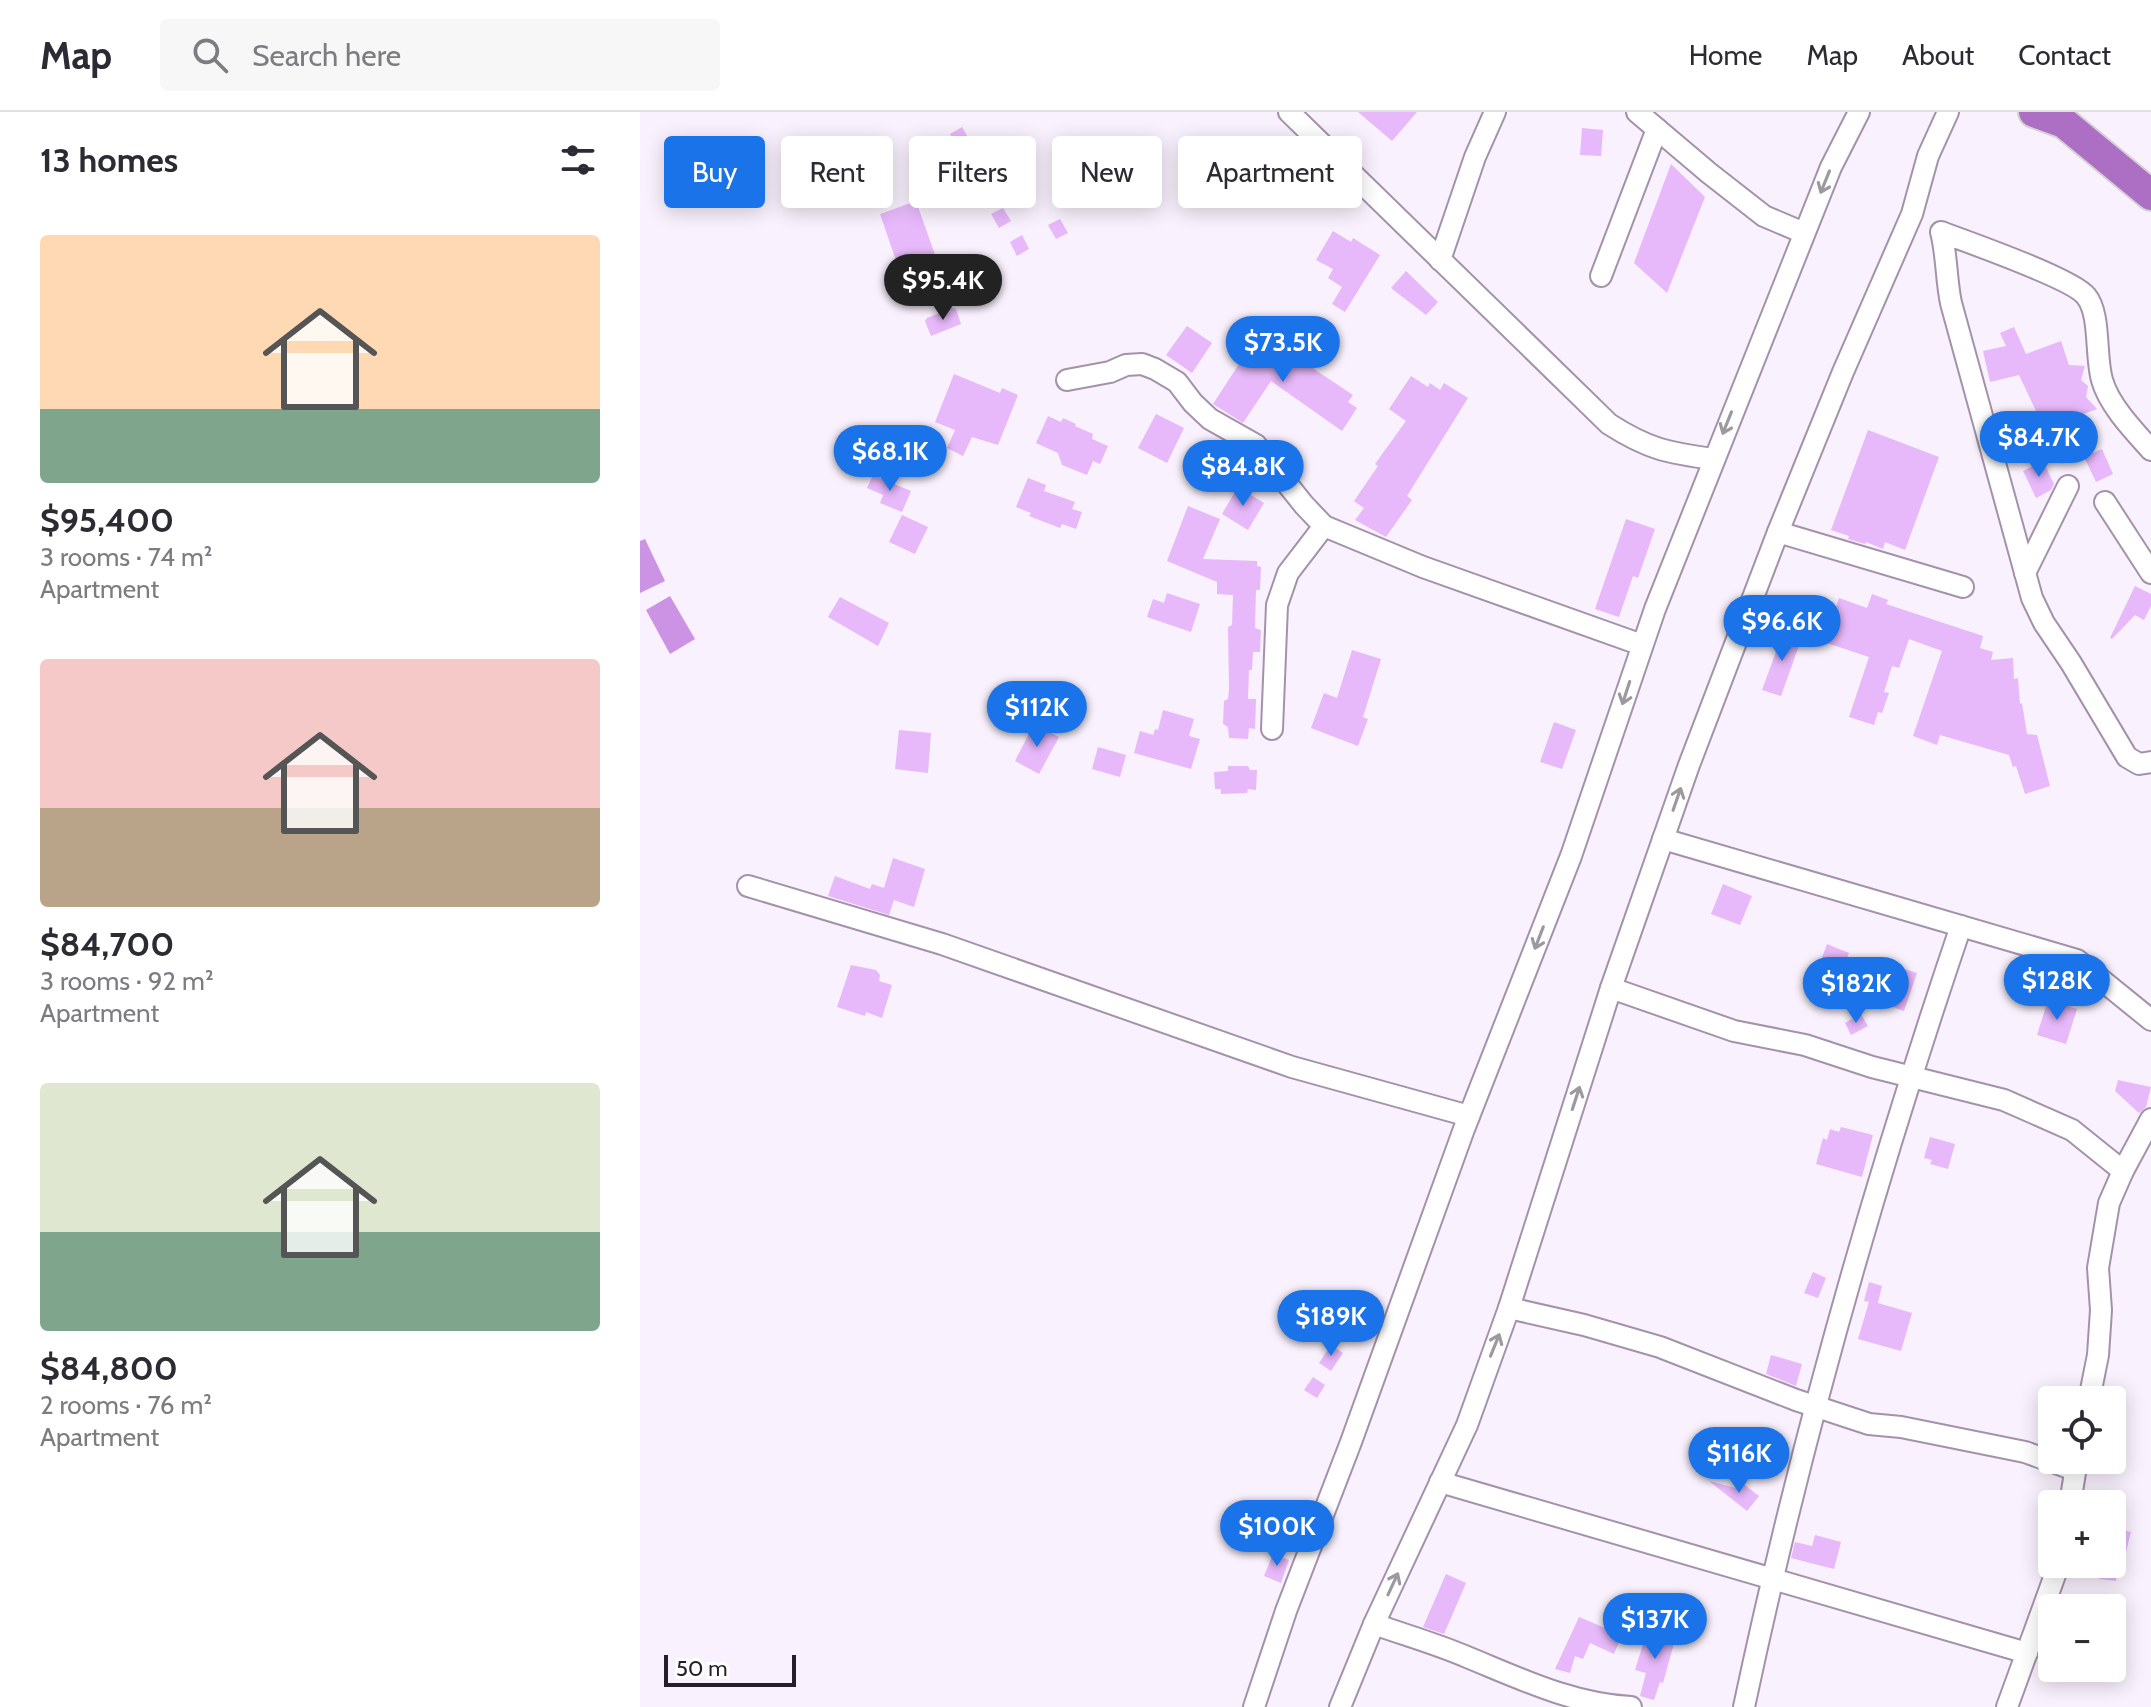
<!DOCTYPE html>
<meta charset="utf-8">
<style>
:root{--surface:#fff;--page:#f7f7f7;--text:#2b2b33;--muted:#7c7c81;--line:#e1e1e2;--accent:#1a73e8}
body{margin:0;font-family:Cabin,sans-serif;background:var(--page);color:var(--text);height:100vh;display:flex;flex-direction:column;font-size:30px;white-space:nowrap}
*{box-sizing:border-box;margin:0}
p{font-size:26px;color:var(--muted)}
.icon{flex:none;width:44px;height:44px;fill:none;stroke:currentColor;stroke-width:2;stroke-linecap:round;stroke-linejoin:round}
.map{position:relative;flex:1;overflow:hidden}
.panel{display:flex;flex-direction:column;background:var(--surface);width:640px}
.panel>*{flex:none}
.guide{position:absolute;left:24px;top:24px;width:760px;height:72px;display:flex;gap:16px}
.tools{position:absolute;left:1398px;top:1274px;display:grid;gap:16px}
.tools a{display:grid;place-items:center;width:88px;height:88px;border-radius:8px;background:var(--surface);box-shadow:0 4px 20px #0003;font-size:40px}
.scale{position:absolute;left:24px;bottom:20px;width:132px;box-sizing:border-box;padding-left:8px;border:4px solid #261f29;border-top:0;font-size:22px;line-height:28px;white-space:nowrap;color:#261f29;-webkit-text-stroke:6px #fff;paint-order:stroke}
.price{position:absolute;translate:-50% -68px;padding:0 18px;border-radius:28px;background:var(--accent);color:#fff;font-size:26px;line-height:52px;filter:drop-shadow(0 2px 4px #0008)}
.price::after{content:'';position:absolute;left:50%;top:48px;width:24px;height:18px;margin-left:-12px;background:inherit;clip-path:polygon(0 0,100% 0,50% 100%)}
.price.current{background:#222;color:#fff}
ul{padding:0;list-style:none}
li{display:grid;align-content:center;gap:16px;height:424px;padding:0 40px}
li span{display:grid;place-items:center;height:248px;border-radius:8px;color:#555}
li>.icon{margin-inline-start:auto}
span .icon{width:144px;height:144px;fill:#fffc;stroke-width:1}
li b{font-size:34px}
h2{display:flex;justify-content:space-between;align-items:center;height:96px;padding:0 40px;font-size:34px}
.pill{padding:0 28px;border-radius:8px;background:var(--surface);box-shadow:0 4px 20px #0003;font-size:28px;line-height:72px}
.pill.current{background:var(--accent);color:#fff}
header{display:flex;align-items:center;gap:48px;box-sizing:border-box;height:112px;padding:0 40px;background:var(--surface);border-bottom:2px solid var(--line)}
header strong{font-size:38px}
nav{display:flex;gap:44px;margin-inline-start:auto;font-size:28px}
.search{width:560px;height:72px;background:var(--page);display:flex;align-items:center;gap:20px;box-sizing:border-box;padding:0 28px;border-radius:8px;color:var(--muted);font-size:30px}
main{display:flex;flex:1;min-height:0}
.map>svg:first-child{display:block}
.water{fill:#cc93e4}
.building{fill:#e7b8fa}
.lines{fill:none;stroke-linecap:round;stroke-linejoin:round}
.minor-casing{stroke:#a492ab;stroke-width:24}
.highway-casing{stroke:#d4d2d4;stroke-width:34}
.minor{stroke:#fff;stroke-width:20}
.highway{stroke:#ac6fc4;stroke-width:30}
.oneway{stroke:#9d9a9f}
</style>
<header>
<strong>Map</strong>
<div class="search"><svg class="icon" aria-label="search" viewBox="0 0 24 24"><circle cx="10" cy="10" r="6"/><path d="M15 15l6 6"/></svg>Search here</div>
<nav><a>Home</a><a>Map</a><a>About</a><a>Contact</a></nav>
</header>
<main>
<section class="panel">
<h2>13 homes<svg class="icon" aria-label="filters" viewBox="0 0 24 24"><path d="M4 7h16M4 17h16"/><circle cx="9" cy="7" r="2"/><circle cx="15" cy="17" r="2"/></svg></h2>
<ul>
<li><span style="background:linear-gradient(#ffd9b3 70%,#7fa58c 0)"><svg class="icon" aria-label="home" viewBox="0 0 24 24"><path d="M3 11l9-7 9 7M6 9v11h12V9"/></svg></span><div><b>$95,400</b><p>3 rooms · 74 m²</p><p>Apartment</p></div></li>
<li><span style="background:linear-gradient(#f6c9c9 60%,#b9a48a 0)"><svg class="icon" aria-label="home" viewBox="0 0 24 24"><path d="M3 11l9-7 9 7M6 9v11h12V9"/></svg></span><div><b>$84,700</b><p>3 rooms · 92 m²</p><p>Apartment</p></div></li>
<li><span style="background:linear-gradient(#dfe7d0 60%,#7fa58c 0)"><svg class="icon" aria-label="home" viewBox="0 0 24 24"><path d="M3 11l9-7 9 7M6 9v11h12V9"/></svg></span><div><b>$84,800</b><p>2 rooms · 76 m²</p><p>Apartment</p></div></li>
</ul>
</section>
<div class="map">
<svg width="1511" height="1595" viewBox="0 0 1511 1595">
<rect width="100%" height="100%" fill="#f9f1fd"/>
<!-- water -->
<g class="water">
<path d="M5,427L25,469L0,481V429Z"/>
<path d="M30,484L55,527L30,542L6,498Z"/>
</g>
<!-- building -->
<g class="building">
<path d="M718,0H777L752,29Z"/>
<path d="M322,15L330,29L318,36L310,22Z"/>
<path d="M942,16L963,18L961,44L940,43Z"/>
<path d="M335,42L342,56L330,62L323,49Z"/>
<path d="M1031,52L1065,85L1027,181L994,151Z"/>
<path d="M276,89L299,154L262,166L240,102Z"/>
<path d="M363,96L371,109L359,116L351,102Z"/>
<path d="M420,107L428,121L416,127L408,113Z"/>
<path d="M693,119L711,130L713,126L740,143L705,200L692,192L702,175L688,166L693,157L676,148Z"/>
<path d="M382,123L389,137L377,144L370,130Z"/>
<path d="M766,159L798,190L786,203L751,176Z"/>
<path d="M312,196L316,197L321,212L291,224L285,209L287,206Z"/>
<path d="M547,214L572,231L552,261L526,243Z"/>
<path d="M1374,215L1386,242L1421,229L1429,253L1445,254L1441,268L1448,274L1446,285L1457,297L1438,304L1447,320V339L1421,352L1379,263L1350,270L1343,239L1366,234L1360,221Z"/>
<path d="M629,221L676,254L674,257L713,283L708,290L717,296L702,319L631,269L603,311L573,292L614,229L621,233Z"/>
<path d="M314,262L360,281L362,276L378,283L358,333L332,325L323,344L307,336L315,318L295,310Z"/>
<path d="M771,264L788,275L790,271L800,278L804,271L828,286L767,384L772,388L746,425L715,408L724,396L714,389L738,354L735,352L766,309L749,297Z"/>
<path d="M516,302L544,316L527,351L498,336Z"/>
<path d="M408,304L421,310L423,306L436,312L435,314L453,322L452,327L468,334L460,352L453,349L447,363L422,353L418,341L396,331Z"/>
<path d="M1228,318L1299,345L1265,438L1245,430L1243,437L1226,430L1225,432L1208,427L1209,424L1191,418Z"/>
<path d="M1462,337L1473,362L1456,370L1444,345Z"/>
<path d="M1403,349L1414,372L1411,378L1396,386L1383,359Z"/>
<path d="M233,363L271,379L262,400L240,391L243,383L227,376Z"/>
<path d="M388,366L406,373L404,379L435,390L432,397L442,400L436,417L422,412L420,416L389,404L391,401L376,395Z"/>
<path d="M598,375L624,391L608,418L582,402Z"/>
<path d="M548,394L580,407L563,447L617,449V454L621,455L620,478H616L615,516L621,518L620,540H613L612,558H609L608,587H616L615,617L609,616L608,627L589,626L588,615L583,612L584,589L588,587L589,577L588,515L592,513L593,483L577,482V470L527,449Z"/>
<path d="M262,403L288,415L275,442L249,430Z"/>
<path d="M986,407L1015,417L998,466L993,464L979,505L955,497Z"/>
<path d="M1495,474L1511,482V494L1504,508L1495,503L1472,527L1470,526Z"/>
<path d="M527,481L560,492L551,520L507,505L513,487L524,491Z"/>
<path d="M1232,482L1248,488L1246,492L1343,524L1340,536L1353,540L1351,548L1373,546L1374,567L1378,566L1380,592L1382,591L1387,622L1397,623L1410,674L1385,682L1376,654L1373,655L1369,643L1300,623L1297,633L1273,624L1302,539L1269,527L1259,556L1252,554L1244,580L1249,581L1242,601L1238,600L1234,613L1209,605L1229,545L1184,530L1199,486L1227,496Z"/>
<path d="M200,485L249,511L238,534L188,505Z"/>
<path d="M1144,518L1162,525L1141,584L1122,578Z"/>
<path d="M712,538L741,547L723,605L728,607L718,634L671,616L684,581L697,586Z"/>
<path d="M523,598L554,607L549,624L560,627L551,657L494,641L500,619L513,623L515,617L518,618Z"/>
<path d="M914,610L936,618L922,657L900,650Z"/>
<path d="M394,612L419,625L399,662L375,649Z"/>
<path d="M259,618L291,621L288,661L255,657Z"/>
<path d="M458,635L486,643L480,665L452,657Z"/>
<path d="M588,654H608L610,658H617L616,678L608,677L607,681L581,682V677H575L574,660L588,659Z"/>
<path d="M253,746L285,757L274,795L254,788L249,803L188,784L195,764L230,777L232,772L244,776Z"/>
<path d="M1083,772L1112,784L1100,813L1071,802Z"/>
<path d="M1187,832L1209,841L1194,881L1172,873Z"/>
<path d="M211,853L236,858L240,863L239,869L252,873L242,906L226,900L225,904L197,895Z"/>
<path d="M1259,855L1277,861L1264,899L1236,889L1247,857L1258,860Z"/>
<path d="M1408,888L1437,897L1426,932L1397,923Z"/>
<path d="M1221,902L1228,914L1211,923L1205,911Z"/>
<path d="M1478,968L1511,975L1506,995L1499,1001L1475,979Z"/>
<path d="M1201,1015L1233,1023L1222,1065L1176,1052L1183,1026L1187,1028L1190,1017L1199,1020Z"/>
<path d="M1290,1025L1315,1032L1308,1057L1290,1052L1292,1048L1284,1046Z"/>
<path d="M1173,1160L1186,1166L1178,1186L1164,1181Z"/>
<path d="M1229,1170L1242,1174L1238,1191L1272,1201L1261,1239L1218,1227L1229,1190L1224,1189Z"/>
<path d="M691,1233L703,1241L691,1259L679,1251Z"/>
<path d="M1131,1243L1162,1252L1156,1274L1126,1262Z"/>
<path d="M673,1265L685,1273L677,1286L664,1278Z"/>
<path d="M1069,1369L1096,1376L1101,1370L1119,1384L1107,1399Z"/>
<path d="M1472,1415L1491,1420L1484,1448L1472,1445Z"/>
<path d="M1175,1423L1201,1430L1194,1457L1151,1446L1155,1430L1172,1434Z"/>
<path d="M633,1442L649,1448L641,1471L624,1464Z"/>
<path d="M1461,1452H1478L1476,1469L1459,1467Z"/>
<path d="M806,1462L826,1471L804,1522L783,1515Z"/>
<path d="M939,1505L982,1523L974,1542L950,1531L943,1547L935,1544L930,1561L915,1557Z"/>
<path d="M1008,1516L1036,1524L1023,1571L1020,1570L1014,1588L1000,1584L1006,1561L995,1558Z"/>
</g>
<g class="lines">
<defs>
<g id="minor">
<path d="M649,0L969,312C1008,337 1028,341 1073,347"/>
<path d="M997,0L1069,61L1124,104L1164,121"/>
<path d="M800,148L835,45L855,0"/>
<path d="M961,164L1017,17"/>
<path d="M427,268L470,260L486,253L502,252L515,257L537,270L553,291L570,307L616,333L664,393L684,414L783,455L1002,533"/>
<path d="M1511,338C1493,318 1469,293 1462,268C1455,244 1461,202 1446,184C1433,167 1328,130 1301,120C1307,143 1306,167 1311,191L1392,486L1404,511L1431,551L1487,645L1499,652L1511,650"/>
<path d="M1465,390L1511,461"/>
<path d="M1138,420L1323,475"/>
<path d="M1385,461L1428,374"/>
<path d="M632,617L637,493L648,461L684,414"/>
<path d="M1023,727L1437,848L1511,908"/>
<path d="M108,774L302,832L652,955L829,1004"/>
<path d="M971,876L1094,919L1165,933L1232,955L1364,988L1432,1018L1483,1059"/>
<path d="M869,1196L944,1213L1020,1235L1156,1288L1229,1312L1261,1315L1385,1340L1435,1358"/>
<path d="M1449,1288L1458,1243L1461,1198L1458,1156L1469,1091L1483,1059L1511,1007"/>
<path d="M800,1370L1387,1541"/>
<path d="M1430,1392L1437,1348"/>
<path d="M734,1512C765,1523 797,1532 827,1545C881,1567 932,1592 991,1595"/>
<path d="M614,1595L646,1499L711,1330L824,1017L931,744L1015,497L1191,55L1219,0"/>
<path d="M700,1595L734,1512L827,1313L869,1196L971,876L1049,653L1138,420L1203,260L1272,102L1288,44L1308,0"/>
<path d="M1104,1595C1160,1331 1234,1070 1321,814"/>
<path d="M1367,1595L1419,1452"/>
</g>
<path id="highway" d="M1394,0L1424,11L1511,83"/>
</defs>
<!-- minor casing -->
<use href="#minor" class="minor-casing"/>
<!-- highway casing -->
<use href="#highway" class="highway-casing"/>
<!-- minor -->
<use href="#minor" class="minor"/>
<!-- highway -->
<use href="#highway" class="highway"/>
</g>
<!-- one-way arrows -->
<defs><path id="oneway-shaft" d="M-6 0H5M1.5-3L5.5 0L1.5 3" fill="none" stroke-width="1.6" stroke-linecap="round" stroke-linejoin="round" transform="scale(2)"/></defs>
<g class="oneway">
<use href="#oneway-shaft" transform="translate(1185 70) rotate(112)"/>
<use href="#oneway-shaft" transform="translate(1087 311) rotate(112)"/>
<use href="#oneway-shaft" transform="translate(986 581) rotate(108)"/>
<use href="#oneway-shaft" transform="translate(1037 687) rotate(-71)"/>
<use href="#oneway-shaft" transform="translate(899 826) rotate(111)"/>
<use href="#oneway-shaft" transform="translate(936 986) rotate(-72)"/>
<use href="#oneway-shaft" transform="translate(855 1233) rotate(-68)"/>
<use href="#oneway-shaft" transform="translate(753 1472) rotate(-65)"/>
</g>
</svg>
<div class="tools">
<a><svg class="icon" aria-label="locate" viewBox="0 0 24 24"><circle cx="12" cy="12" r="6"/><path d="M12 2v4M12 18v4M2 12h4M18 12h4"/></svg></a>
<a>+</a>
<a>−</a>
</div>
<div class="scale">50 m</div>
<b class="price current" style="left:303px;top:210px">$95.4K</b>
<b class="price" style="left:643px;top:272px">$73.5K</b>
<b class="price" style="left:1399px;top:367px">$84.7K</b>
<b class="price" style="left:250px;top:381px">$68.1K</b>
<b class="price" style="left:603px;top:396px">$84.8K</b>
<b class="price" style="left:1142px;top:551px">$96.6K</b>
<b class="price" style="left:397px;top:637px">$112K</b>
<b class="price" style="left:1417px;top:910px">$128K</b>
<b class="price" style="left:1216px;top:913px">$182K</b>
<b class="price" style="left:691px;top:1246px">$189K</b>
<b class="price" style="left:1099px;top:1383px">$116K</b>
<b class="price" style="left:637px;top:1456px">$100K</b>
<b class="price" style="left:1015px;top:1549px">$137K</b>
<div class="guide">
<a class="pill current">Buy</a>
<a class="pill">Rent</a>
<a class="pill">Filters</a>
<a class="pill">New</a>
<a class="pill">Apartment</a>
</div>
</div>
</main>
